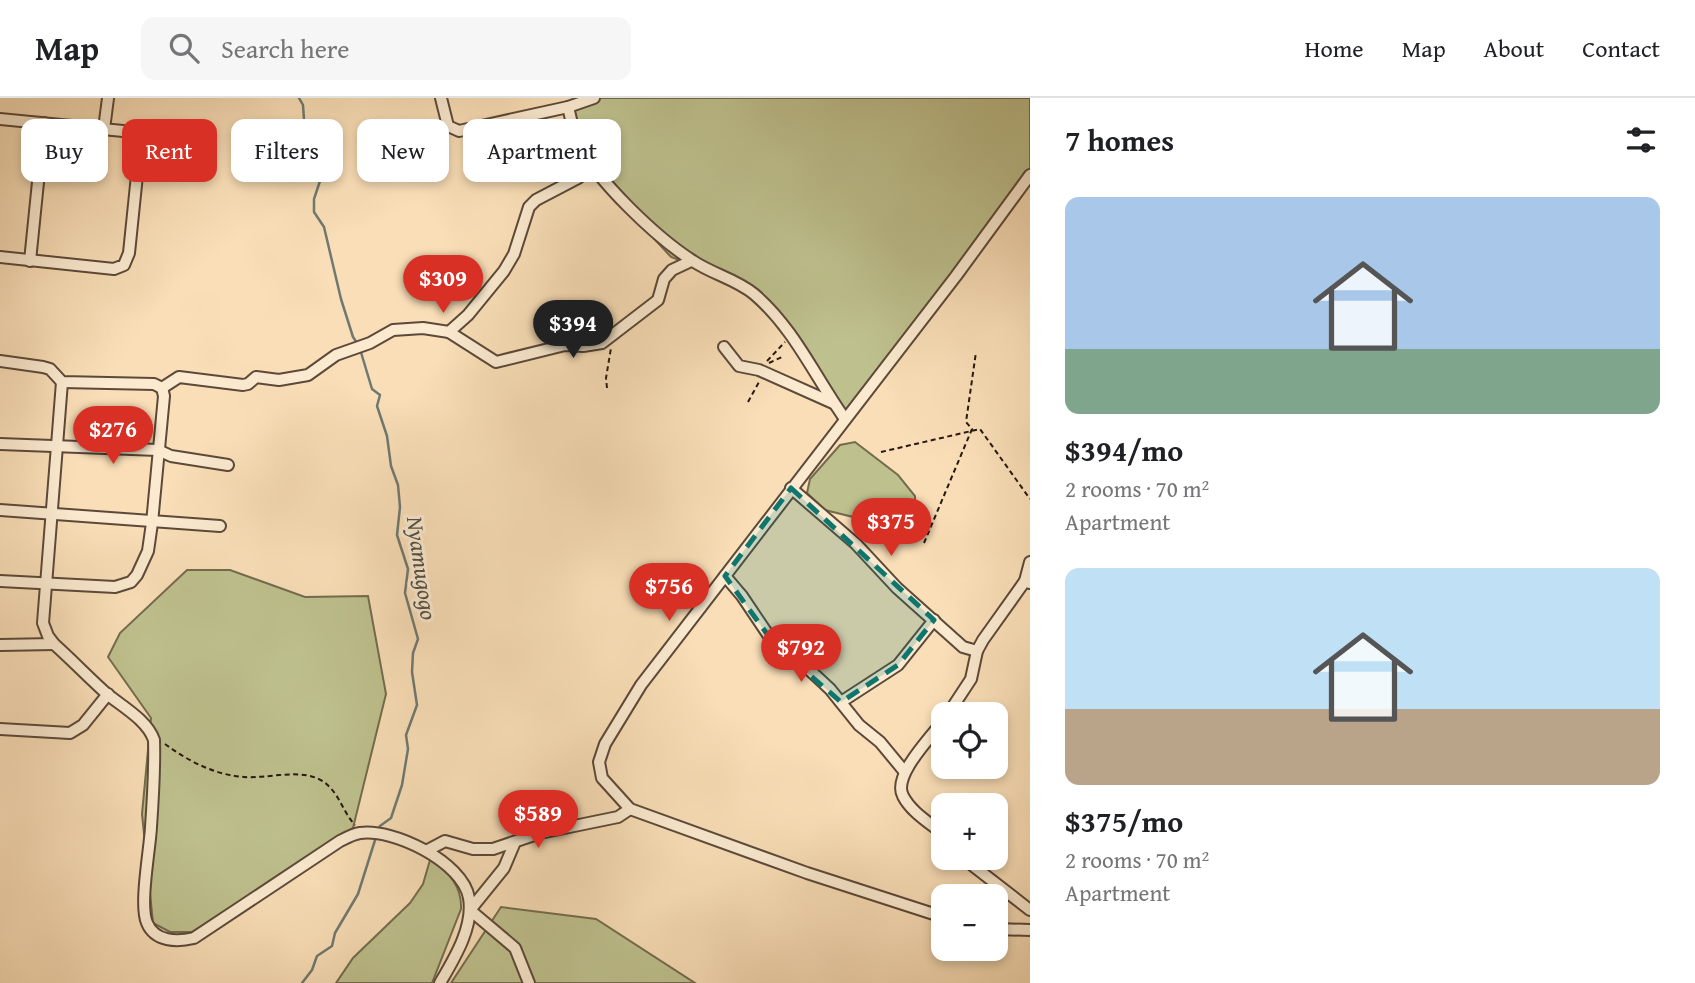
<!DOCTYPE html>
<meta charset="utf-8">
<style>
:root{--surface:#fff;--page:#f6f6f6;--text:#202124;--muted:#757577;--line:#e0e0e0;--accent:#d93025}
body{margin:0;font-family:"Gentium Book Plus",serif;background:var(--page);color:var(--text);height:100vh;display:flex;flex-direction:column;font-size:26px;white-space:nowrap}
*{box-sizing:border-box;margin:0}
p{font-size:23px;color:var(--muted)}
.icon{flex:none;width:38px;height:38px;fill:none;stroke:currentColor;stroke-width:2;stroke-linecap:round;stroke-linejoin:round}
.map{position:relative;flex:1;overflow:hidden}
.drawer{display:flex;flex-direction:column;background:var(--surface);width:665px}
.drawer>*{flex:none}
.top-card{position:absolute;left:21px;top:21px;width:665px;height:63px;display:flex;gap:14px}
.fabs{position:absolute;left:931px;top:604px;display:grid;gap:14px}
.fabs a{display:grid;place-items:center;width:77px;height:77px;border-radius:14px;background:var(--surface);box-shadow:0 4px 10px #0003;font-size:35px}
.price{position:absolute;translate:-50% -60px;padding:0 16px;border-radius:24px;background:var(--accent);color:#fff;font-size:23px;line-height:46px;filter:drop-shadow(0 2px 4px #0008)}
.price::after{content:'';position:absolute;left:50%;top:42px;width:21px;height:16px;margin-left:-10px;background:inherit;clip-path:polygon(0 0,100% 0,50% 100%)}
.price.on{background:#222;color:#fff}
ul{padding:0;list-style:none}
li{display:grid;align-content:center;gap:14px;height:371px;padding:0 35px}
li span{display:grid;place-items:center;height:217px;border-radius:14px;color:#555}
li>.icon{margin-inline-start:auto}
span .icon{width:126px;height:126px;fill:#fffc;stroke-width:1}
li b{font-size:30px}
h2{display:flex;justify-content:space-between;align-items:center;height:84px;padding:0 35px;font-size:30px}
.pill{padding:0 24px;border-radius:14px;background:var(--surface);box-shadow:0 4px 10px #0003;font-size:24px;line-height:63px}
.pill.on{background:var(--accent);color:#fff}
header{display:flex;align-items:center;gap:42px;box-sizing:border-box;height:98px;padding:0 35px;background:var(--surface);border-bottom:2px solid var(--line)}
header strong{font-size:33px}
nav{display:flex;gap:38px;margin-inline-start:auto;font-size:24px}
.search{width:490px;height:63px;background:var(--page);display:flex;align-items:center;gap:18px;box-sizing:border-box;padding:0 24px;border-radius:14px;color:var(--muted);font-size:26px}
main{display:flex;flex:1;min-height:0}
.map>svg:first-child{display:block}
.green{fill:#bec18e;stroke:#736c4e;stroke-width:2}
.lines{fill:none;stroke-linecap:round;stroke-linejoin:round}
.stream{stroke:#6f7971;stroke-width:2.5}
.minor-casing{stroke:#5c4939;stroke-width:14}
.path{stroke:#28170f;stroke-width:2;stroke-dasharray:5 3.5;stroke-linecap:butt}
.minor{stroke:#fbead0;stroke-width:10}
.marked{fill:#0f766e;fill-opacity:0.2;stroke:#0f766e;stroke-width:5;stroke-dasharray:14 9;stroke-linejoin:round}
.labels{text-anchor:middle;stroke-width:6;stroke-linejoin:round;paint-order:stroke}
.water-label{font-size:23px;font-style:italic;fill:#515048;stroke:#fbead0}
</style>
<header>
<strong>Map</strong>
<div class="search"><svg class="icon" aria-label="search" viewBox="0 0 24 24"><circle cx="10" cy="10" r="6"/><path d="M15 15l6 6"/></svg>Search here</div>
<nav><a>Home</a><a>Map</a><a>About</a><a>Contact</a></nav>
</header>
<main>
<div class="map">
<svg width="1030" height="885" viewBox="0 0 1030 885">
<rect width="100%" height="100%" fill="#f9deb7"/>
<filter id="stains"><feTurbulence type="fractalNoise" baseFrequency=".00286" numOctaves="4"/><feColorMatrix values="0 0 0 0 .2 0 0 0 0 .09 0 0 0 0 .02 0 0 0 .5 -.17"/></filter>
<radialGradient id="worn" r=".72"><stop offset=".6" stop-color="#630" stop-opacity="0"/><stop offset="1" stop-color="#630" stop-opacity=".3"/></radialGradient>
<!-- green -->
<g class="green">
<path d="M578,0H1030V77L840,329L836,315L784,231L738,185L671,159L585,66L566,4Z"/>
<path d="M855,344L898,377L915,398V415L896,435L881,434L865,422L825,412L807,395L810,381L840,347Z"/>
<path d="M187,472H230L305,499L368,498L386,596L353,730L192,834H170L153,825L142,716L151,620L108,559L120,535Z"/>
<path d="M430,762C449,774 462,788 461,811L432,885H336L353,860L410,805L423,786Z"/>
<path d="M501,809L596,821L695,885H451Z"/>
</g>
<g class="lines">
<!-- stream -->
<g class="stream">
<path d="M299,0L303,7L305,36L324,71L314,101V114L324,129L341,201L353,239L357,245"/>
<path d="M360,251L372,291L380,297L377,308L387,338L391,368L398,387L400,409L397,437L408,471L405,495L418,541L413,555L412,574L417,607L406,637L408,651L402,687L391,720L380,728L378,733"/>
<path d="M302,885L312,872L317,858L332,848L335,835L358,796L376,739"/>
</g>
<defs>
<g id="minor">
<path d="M441,0L448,28L459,33L568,9L594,0"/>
<path d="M568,9C571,20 573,34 578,45C597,83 657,140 693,163C712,176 736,181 754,196C794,230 815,279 845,321"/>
<path d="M0,21L123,33L136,37L140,48L129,155L124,167L114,171L0,159"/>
<path d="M104,31L108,0"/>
<path d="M30,163L44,25"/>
<path d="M449,234L496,264L565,247L583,248L602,245L658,202L664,181L672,172L691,163"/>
<path d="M724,249L739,268L759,272L833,305"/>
<path d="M0,263L43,269L50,271L62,284L154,286L162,290"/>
<path d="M62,284L43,525L48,538L54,546C72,562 89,580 107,596C123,609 147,622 154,642C155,671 153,700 151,729C150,751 139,807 147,825C155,844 177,844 194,840L340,743C346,740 353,736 360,735C393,730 463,764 469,800C474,829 454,861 440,885"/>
<path d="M162,290L179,279L243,287L248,286L256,279L279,282L308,277L336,257L370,245L393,232L423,230L449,234L468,217L504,173L514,156L529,109L536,102L578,80L592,67"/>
<path d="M0,346L158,352L171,358L228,367"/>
<path d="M791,390L856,446L897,490L963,549L977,553"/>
<path d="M0,412L220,428"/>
<path d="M725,478L742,498L775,547L802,565L830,591L859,627L880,644L904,673"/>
<path d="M0,483L115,489L131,484L137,477L148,453L152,425L164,298L162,290"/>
<path d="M1025,483L1030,464"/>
<path d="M0,547L54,546"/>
<path d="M841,604L898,567L934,522"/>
<path d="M948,616L971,581L977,553L983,542L1025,483L1030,485"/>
<path d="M943,623C931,639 892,678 903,698C911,714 930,725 943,736"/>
<path d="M0,631L70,635L83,627L108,596"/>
<path d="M515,744L504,770L470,812L515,850L529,885"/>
<path d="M428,752L445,743L473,751H493L540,735L618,719L630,711"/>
<path d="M967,760L972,767L1030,812"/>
<path d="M943,819L807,775L630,711L602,680L599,664L605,646L641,587L956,178L1030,77"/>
<path d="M996,831L1030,832"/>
</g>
</defs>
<!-- minor casing -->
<use href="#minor" class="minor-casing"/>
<!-- path -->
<g class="path">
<path d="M767,263L785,244"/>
<path d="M769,265L782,259"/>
<path d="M607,290L606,280L611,250"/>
<path d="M748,304L759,284"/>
<path d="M881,354L980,331L1030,401"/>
<path d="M924,445L972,331L966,324L976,254"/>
<path d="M165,646C188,663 215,677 244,679C268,681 302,669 324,684C340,696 342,713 355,727"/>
</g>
<!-- minor -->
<use href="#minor" class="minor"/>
</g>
<!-- marked area -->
<path class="marked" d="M791,390L934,522L898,567L841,604L775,547L725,478Z"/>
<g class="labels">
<!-- water labels -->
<g class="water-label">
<text transform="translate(422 470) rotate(82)" y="8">Nyamugogo</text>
</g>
</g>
<rect width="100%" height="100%" filter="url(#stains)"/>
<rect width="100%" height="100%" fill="url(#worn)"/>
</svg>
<div class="fabs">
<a><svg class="icon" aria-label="locate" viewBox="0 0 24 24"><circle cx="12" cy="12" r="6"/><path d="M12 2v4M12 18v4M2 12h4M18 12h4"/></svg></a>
<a>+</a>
<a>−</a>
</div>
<b class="price" style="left:443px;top:217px">$309</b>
<b class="price on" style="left:573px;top:262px">$394</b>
<b class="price" style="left:113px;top:368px">$276</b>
<b class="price" style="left:891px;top:460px">$375</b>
<b class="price" style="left:669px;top:525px">$756</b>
<b class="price" style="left:801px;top:586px">$792</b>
<b class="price" style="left:538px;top:752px">$589</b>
<div class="top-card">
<a class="pill">Buy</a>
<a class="pill on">Rent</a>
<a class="pill">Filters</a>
<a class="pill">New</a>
<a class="pill">Apartment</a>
</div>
</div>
<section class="drawer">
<h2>7 homes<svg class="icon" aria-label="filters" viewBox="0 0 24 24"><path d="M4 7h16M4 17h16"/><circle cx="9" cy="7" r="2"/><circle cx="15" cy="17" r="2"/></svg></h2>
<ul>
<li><span style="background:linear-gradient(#a9c7e8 70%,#7fa58c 0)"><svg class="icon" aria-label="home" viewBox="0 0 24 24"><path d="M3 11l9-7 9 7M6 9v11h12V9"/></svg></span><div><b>$394/mo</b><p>2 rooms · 70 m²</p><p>Apartment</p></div></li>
<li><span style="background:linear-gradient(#bfe0f5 65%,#b9a48a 0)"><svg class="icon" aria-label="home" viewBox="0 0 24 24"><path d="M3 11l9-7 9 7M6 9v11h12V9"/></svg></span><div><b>$375/mo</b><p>2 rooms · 70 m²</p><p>Apartment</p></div></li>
</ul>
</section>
</main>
